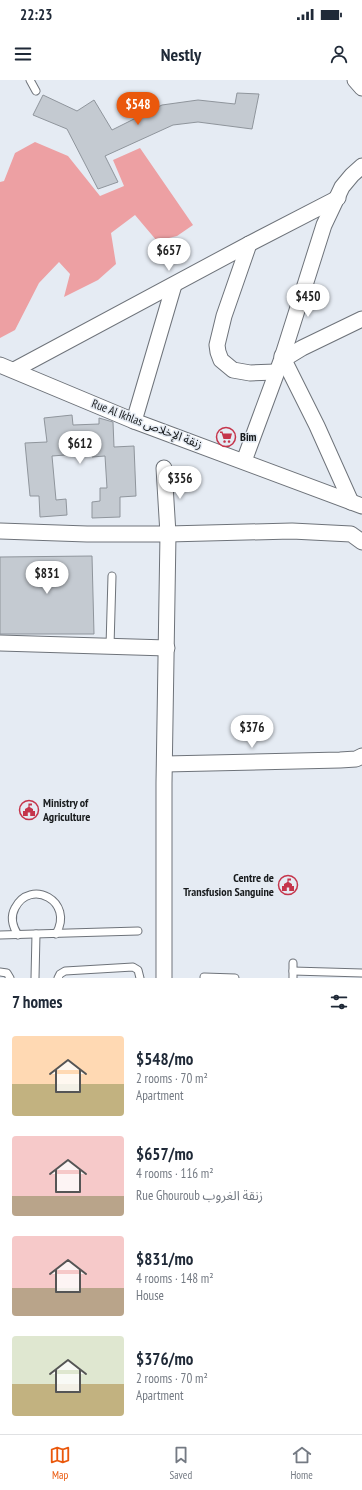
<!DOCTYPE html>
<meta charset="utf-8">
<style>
:root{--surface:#fff;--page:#f6f6f7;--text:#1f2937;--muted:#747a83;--line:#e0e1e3;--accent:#ea580c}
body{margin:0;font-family:"PT Sans Narrow","Noto Sans Arabic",sans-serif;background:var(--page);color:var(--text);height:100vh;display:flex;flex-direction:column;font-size:15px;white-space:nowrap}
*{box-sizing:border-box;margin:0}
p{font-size:13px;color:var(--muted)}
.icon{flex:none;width:22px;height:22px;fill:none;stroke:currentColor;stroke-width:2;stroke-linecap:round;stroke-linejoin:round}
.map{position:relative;height:898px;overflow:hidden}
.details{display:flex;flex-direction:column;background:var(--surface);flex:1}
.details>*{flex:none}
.price{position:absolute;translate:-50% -34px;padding:0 9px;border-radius:14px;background:#fff;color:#222;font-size:13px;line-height:26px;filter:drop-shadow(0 1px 2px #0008)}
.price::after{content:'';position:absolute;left:50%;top:24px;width:12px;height:9px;margin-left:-6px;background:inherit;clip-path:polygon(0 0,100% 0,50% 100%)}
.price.active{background:var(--accent);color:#fff}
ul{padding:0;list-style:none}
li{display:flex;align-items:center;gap:12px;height:100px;padding:0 12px}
li span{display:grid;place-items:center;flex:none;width:112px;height:80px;border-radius:4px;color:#555}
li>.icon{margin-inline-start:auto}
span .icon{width:48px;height:48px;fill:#fffc;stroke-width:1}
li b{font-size:17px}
h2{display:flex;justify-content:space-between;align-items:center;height:48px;padding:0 12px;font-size:17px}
.status{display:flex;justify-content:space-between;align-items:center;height:28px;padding:0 20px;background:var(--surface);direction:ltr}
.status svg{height:11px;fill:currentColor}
header{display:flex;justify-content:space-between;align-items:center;height:52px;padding:0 12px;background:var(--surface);font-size:18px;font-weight:600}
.menu{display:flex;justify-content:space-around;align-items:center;height:56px;border-top:1px solid var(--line);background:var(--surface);font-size:11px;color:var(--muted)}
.menu a{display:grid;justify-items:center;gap:2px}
.menu .active{color:var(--accent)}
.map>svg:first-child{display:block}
.green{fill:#eda0a3}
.building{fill:#c4cad1;stroke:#8f959c}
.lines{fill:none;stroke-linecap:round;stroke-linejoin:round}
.service-casing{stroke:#6e737a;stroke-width:9}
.minor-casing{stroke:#6e737a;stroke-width:17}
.service{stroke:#fff;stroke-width:7}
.minor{stroke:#fff;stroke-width:15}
.labels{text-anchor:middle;stroke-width:3;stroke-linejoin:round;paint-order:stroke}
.street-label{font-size:12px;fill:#181b1d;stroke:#e5ebf3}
.poi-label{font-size:12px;font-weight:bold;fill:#181b1d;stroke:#e5ebf3;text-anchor:start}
</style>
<div class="status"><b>22:23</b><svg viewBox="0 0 49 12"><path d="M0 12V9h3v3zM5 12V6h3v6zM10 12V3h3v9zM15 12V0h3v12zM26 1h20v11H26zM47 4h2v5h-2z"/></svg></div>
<header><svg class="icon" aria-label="menu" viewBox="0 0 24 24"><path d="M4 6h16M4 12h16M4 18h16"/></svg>Nestly<svg class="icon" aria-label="person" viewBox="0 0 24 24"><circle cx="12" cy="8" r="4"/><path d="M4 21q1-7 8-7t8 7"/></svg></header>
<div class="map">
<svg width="362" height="898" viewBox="0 0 362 898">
<rect width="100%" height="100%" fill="#e5ebf3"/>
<!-- green -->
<path class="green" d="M35,62L68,76L100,116L124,106L113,80L140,68L193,145L177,156L157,161L135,135L111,153L116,184L98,200L64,217L70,194L59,182L39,203L15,250L0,258V102L4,101L15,73Z"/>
<!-- building -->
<g class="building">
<path d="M237,13L259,14L252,49L198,42L173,45L105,76L118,102L98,109L67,49L33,35L43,15L77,31L94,20L112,50L162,25L198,20L235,24Z"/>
<path d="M72,335L73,345L99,344V338L113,342L114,367L134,366L136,416L120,417V437L92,438V422L100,421V408H107L105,376L92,377V373L52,376L56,420L66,419L67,435L40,437L39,416H30L25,363L47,362L44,338Z"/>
<path d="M92,476L94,554H0V477Z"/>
</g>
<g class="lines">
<defs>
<g id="service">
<path d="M30,0L36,11"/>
<path d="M110,566L112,496"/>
<path d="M0,855L138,851"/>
<path d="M18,855C13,847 10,837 15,828C30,798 75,821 56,854"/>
<path d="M293,883V898"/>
<path d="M293,891L362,893"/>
<path d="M0,892L7,893L10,898"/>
<path d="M204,897L235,898"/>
<path d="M35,898L36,854"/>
<path d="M58,898L60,894L65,891L133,887L138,890L140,898"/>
</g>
<g id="minor">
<path d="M355,0L362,8"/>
<path d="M249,164L224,236L217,265L218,272L221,280L233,290L250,293L276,292"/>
<path d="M282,276L317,346L351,422"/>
<path d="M284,279L302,268L362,239"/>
<path d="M0,285L134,341L362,426"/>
<path d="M14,290L249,164L338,118"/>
<path d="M134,341L174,205"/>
<path d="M244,381L281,281L324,145L342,107L352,95L362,86"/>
<path d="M164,388L168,454L164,703V898"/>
<path d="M0,451L87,454H168L292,451L351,454L362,462"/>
<path d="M0,563L167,568"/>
<path d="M165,684L340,680L356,679L362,676"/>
</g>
</defs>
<!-- service casing -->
<use href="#service" class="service-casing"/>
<!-- minor casing -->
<use href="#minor" class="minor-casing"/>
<!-- service -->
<use href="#service" class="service"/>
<!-- minor -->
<use href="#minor" class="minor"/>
</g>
<!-- icons -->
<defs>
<symbol id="supermarket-ring" viewBox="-11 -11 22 22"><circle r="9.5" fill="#e5ebf3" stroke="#c5354b" stroke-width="1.5"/><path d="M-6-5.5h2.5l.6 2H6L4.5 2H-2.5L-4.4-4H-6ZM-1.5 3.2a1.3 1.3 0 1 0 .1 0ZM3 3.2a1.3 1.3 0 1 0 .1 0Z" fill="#c5354b"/></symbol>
<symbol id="civic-ring" viewBox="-11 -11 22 22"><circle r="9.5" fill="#e5ebf3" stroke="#c5354b" stroke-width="1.5"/><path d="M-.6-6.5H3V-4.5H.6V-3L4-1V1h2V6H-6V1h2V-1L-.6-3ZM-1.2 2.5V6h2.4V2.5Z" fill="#c5354b"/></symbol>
</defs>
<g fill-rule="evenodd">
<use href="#supermarket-ring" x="215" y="346" width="22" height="22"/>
<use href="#civic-ring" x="18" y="719" width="22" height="22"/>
<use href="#civic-ring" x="277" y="794" width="22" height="22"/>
</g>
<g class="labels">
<!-- street labels -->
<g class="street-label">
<text transform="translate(147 344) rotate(21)" y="4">Rue Al Ikhlas زنقة الإخلاص</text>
</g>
<!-- poi labels -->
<g class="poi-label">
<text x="240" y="361">Bim</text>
<text x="43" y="727">Ministry of<tspan x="43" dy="14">Agriculture</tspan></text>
<text x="274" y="802" text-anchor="end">Centre de<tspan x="274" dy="14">Transfusion Sanguine</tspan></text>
</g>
</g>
</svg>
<b class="price active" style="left:138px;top:46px">$548</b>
<b class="price" style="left:169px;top:192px">$657</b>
<b class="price" style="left:308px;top:238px">$450</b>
<b class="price" style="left:80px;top:385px">$612</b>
<b class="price" style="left:180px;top:420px">$356</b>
<b class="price" style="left:47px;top:515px">$831</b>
<b class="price" style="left:252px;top:669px">$376</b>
</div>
<section class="details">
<h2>7 homes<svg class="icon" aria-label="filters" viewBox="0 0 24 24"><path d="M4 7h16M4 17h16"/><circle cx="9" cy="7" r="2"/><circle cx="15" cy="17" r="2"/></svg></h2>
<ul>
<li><span style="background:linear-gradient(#ffd9b3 60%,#c2b280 0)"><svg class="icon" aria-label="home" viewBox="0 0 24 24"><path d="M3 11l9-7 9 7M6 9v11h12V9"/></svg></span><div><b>$548/mo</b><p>2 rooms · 70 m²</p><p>Apartment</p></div></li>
<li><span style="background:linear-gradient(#f6c9c9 75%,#b9a48a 0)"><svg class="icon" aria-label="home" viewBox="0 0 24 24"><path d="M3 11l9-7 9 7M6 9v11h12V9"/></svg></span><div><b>$657/mo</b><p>4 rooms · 116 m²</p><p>Rue Ghouroub زنقة الغروب</p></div></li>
<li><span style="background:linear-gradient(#f6c9c9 65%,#b9a48a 0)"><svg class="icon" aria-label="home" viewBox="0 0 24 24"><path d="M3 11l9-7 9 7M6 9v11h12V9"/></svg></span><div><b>$831/mo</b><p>4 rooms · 148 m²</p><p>House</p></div></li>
<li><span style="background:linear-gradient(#dfe7d0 60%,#c2b280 0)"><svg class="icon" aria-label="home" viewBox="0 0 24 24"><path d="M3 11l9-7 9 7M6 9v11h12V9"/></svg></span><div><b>$376/mo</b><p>2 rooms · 70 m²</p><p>Apartment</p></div></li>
</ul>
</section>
<nav class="menu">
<a class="active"><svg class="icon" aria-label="map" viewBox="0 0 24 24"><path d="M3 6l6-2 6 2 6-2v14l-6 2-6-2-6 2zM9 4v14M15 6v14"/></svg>Map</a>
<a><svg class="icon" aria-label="saved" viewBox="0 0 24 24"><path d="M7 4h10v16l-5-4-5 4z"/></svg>Saved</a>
<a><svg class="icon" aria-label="home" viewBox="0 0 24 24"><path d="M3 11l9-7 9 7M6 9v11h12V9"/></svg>Home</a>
</nav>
